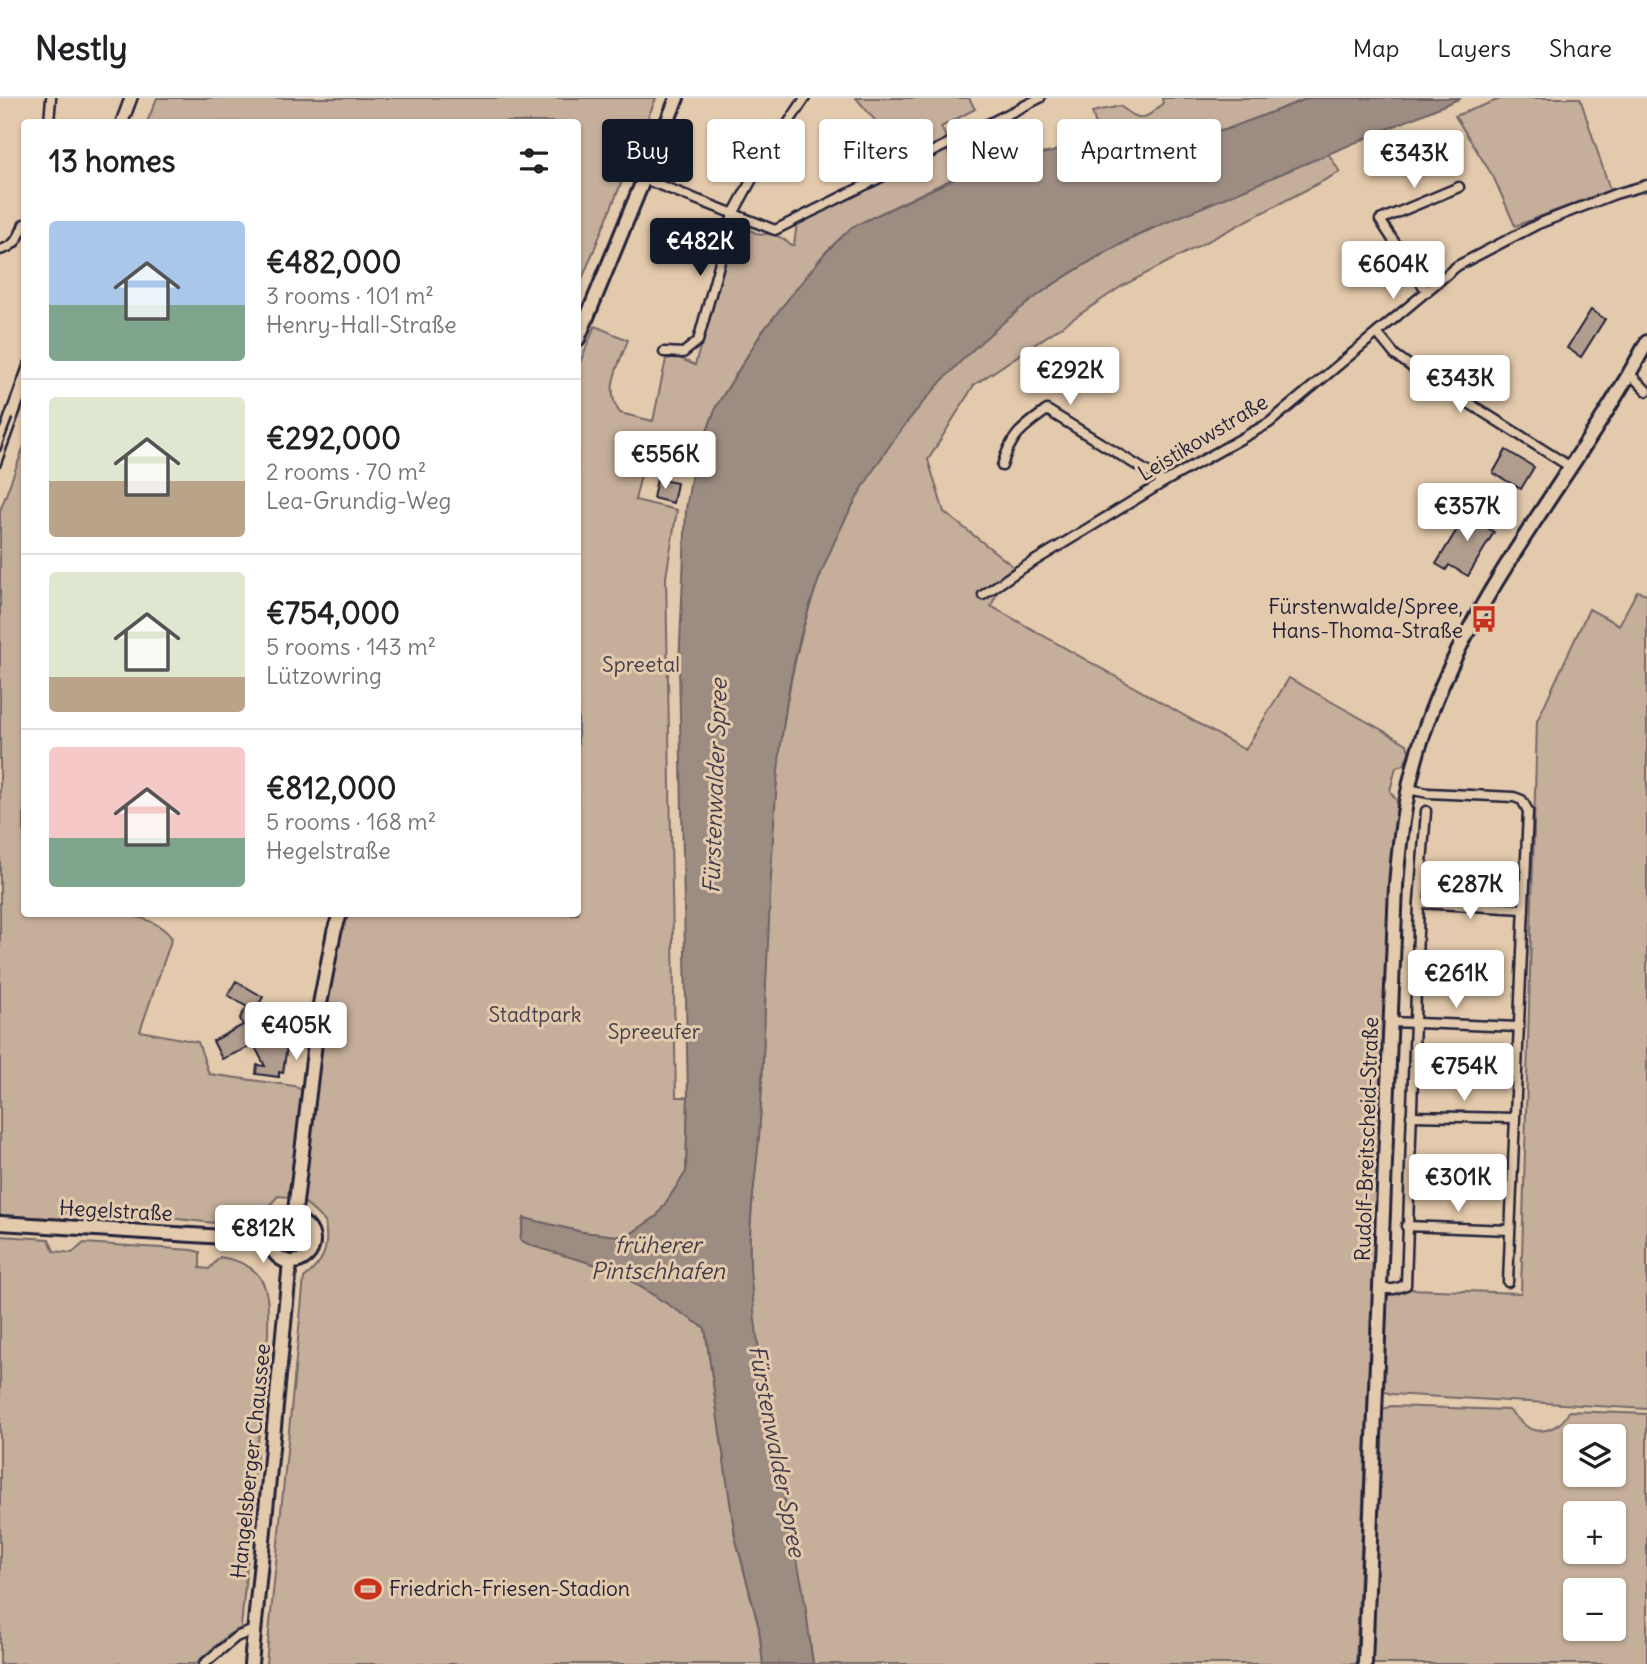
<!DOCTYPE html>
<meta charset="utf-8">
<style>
:root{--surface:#fff;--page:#f6f6f6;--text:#202124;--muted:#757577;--line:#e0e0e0;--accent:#111827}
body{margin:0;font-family:Delius,sans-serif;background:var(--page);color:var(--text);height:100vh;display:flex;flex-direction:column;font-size:26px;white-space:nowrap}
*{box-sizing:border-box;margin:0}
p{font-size:23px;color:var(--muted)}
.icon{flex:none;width:38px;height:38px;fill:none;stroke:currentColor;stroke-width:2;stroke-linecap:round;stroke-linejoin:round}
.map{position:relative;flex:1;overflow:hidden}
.drawer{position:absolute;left:21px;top:21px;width:560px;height:798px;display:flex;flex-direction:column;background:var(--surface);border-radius:7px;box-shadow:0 2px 5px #0004}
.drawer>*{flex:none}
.hud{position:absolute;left:602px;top:21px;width:665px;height:63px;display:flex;gap:14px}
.buttons{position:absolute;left:1563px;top:1326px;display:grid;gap:14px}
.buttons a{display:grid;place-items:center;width:63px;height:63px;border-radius:7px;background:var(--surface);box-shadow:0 2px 5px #0004;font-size:35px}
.price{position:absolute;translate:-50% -60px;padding:0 16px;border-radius:7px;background:#fff;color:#222;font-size:23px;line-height:46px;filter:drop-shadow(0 2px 4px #0008)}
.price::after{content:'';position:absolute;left:50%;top:42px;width:21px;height:16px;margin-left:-10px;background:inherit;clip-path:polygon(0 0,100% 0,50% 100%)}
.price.current{background:var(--accent);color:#fff}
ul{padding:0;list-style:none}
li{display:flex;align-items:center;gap:21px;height:175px;padding:0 28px}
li+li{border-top:2px solid var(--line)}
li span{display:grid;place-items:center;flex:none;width:196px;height:140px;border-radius:7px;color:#555}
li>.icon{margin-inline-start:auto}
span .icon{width:84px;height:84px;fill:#fffc;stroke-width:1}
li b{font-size:30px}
h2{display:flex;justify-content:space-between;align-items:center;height:84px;padding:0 28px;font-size:30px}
.pill{padding:0 24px;border-radius:7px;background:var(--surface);box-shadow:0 2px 5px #0004;font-size:24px;line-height:63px}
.pill.current{background:var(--accent);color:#fff}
header{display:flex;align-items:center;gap:42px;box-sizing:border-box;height:98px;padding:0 35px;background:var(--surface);border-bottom:2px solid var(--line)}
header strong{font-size:33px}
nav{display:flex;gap:38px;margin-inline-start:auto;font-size:24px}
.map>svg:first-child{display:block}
.green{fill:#c5af9a;stroke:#74686a;stroke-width:2;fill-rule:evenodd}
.water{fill:#9d8c82;stroke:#6c6266;stroke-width:2}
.building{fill:#b19d8e;stroke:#22223b;stroke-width:2}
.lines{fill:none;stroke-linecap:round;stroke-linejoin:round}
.street-casing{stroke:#22223b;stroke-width:13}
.secondary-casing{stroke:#22223b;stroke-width:18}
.street{stroke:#e4caac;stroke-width:8}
.secondary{stroke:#e4caac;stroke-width:12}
.rail{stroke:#22223b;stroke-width:2.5}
.labels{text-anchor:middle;stroke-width:6;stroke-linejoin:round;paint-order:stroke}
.street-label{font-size:21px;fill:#22223b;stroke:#e4caac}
.poi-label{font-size:21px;fill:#22223b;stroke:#e4caac;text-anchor:end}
.park-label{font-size:21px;fill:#433e4e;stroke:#e4caac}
.water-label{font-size:23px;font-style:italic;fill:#413c4d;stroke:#e4caac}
</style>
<header>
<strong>Nestly</strong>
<nav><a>Map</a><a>Layers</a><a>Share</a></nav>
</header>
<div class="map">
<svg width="1647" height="1566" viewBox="0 0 1647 1566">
<rect width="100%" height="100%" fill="#e4caac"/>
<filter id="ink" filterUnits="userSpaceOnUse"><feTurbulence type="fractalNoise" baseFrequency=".0143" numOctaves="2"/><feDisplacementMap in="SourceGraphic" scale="14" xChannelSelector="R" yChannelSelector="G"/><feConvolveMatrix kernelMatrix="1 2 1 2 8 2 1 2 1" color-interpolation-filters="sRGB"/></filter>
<g filter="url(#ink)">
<!-- green -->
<g class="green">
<path d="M157,0H656L578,191V24H147Z"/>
<path d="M856,0H969L975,11L941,29L947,41L899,64L885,34Z"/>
<path d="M1162,0H1309L1225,32L1197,39L1100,40L1092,14L1120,8C1141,24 1144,23 1163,5Z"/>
<path d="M1503,0H1580L1610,92L1515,128L1494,80L1455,18Z"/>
<path d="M947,51L956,79L852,129L825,155L762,234L716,309L697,361L650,340L635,402L677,412L666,479L676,999H688L686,1074L657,1118L626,1139L582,1134L524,1120L520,1142L614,1172L705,1230L735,1438L759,1530L763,1566H266L304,1180C325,1163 329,1150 325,1124L302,1102C313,1014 317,898 348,816H578V269L595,228L628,242C619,266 603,292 620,315L653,323L666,261L677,259L695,267L733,131L739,127L760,137C770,134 784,139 790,147H794L797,125L895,74Z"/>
<path d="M1328,55L1340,74L1122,188L974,287L928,362L944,414L1014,469L985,490L997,495L991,508L1245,652L1289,580L1407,646L1409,654L1404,667L1396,669L1390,693L1397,703L1383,946L1356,1566H813C796,1436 757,1308 750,1177C748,1131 754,1088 758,1043C762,1007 762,971 764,935C771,761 766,576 846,417C872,365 911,314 950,272C1052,163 1195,110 1328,55Z"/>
<path d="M24,348V816C66,816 145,803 172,840L140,933L198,944L209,976L294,988L303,993L288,1099L278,1098L258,1120L224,1126L168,1120L91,1119L68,1113L59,1121L0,1117V413Z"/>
<path d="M1637,493L1647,496V1311L1391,1296L1383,1293L1386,1198L1409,1191L1521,1195L1537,623L1589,511L1619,527Z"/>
<circle cx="293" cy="1142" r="16"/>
<path d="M0,1138L49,1141L54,1153L72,1155L84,1145L192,1152L200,1154V1170L209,1171L220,1159C269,1167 269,1193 268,1236L241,1530L228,1537L195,1566H0Z"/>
<path d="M1391,1308L1509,1312C1515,1318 1524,1328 1531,1331C1546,1337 1564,1326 1569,1313L1647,1316V1566H1370L1381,1312ZM1575,1339H1614V1377H1575ZM1575,1416H1614V1454H1575ZM1575,1493H1614V1531H1575Z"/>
</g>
<!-- water -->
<path class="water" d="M1309,0H1461L1141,135C1104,155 1066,176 1033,201C907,296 821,425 791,580C773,674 772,770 767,865C764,923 763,982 759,1040C755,1088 746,1133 751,1182C760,1285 782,1386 802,1487C807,1513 809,1540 813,1566H763L759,1530L735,1438L705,1230L614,1172L532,1148L520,1142L524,1120L582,1134L626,1139L657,1118L686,1074L688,999L679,568L686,411L692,375L716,309L762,234L825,155L852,129L988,65L1052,54L1087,40L1197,38L1225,32Z"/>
<!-- building -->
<g class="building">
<path d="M1591,212L1605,221L1581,259L1567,250Z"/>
<path d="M1506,352L1534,369L1521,391L1493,375Z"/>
<path d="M657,381L677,385L673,405L653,400Z"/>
<path d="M1472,407L1485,415L1479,425L1494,434L1468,478L1449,467L1446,472L1436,466Z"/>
<path d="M236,883L263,899L254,914L269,945L287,948L283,975L279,974V979L256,976L257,967L265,968L254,947L222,961L213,943L243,927L240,920L247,909L228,897Z"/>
</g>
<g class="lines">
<defs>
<g id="street">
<path d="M49,24L51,0"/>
<path d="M644,81L775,132L1040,0"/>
<path d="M0,152C15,148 19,140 24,126"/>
<path d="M1427,194L1380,122L1459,89"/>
<path d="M1377,235L1395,257L1416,272L1569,368"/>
<path d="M664,254L683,255L698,243L733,116L757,72L805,0"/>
<path d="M1629,275L1647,293"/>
<path d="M1002,368C1011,337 1022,330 1047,312L1164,384"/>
<path d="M983,497L1018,473L1164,384L1269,325L1457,168L1538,126L1615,96L1647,87"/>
<path d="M1408,691L1428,695L1514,699L1522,702L1528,713L1508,1184"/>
<path d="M1419,805L1524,811"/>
<path d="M1391,924L1519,929"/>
<path d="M1411,1018L1514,1020"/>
<path d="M1406,1128L1509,1132"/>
<path d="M1381,1191H1394L1406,1187L1419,805L1426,713"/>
<path d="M204,1566L236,1539L254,1532"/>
</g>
<g id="secondary">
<path d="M578,241L677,0"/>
<path d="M294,1121L319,911L334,834L340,816"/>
<circle cx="292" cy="1143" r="21"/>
<path d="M0,1125L271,1142"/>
<path d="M251,1566L290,1164"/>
<path d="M1365,1566L1396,788C1400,734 1407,682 1425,631C1474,488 1577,375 1647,244"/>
</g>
</defs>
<!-- street casing -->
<use href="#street" class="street-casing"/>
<!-- secondary casing -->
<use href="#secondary" class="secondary-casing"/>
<!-- street -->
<use href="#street" class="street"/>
<!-- secondary -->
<use href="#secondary" class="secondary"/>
<!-- rail -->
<g class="rail">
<path d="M115,24L124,0"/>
<path d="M129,24L138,0"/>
<path d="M0,330L24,264"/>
<path d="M0,353L12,321"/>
<path d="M0,369L24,304"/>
</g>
</g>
</g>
<!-- icons -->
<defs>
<symbol id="bus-bare" viewBox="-9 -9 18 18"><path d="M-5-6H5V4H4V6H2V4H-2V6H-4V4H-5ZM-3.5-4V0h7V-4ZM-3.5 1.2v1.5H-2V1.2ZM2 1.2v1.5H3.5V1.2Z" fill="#c8321e" stroke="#e4caac" stroke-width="2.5" paint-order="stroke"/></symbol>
<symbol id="stadium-bare" viewBox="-9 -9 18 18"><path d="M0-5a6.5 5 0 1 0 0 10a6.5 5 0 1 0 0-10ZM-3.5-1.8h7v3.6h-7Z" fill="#c8321e" stroke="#e4caac" stroke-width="2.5" paint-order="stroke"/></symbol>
</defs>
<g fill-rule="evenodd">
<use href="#bus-bare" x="1465" y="502" width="38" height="38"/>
<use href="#stadium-bare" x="349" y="1472" width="38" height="38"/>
</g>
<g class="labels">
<!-- street labels -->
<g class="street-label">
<text transform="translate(1203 340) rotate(-31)" y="7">Leistikowstraße</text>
<text transform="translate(1367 1041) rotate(-88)" y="7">Rudolf-Breitscheid-Straße</text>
<text transform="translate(116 1113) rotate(3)" y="7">Hegelstraße</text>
<text transform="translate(251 1363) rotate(-84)" y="7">Hangelsberger Chaussee</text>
</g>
<!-- poi labels -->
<g class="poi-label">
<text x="1463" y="516">Fürstenwalde/Spree,<tspan x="1463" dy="24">Hans-Thoma-Straße</tspan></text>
<text x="389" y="1498" text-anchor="start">Friedrich-Friesen-Stadion</text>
</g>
<!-- park labels -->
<g class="park-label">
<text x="641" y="574">Spreetal</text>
<text x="535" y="924">Stadtpark</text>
<text x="654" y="941">Spreeufer</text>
</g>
<!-- water labels -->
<g class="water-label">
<text transform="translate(715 688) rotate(-88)" y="8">Fürstenwalder Spree</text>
<text x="658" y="1155">früherer<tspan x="658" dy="26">Pintschhafen</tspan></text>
<text transform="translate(777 1353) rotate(79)" y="8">Fürstenwalder Spree</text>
</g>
</g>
</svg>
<div class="buttons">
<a><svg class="icon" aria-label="layers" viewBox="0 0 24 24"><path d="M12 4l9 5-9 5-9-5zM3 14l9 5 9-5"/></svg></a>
<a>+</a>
<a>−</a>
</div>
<b class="price" style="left:1414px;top:92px">€343K</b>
<b class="price current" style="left:700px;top:180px">€482K</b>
<b class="price" style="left:1393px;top:203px">€604K</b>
<b class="price" style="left:1070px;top:309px">€292K</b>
<b class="price" style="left:1460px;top:317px">€343K</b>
<b class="price" style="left:665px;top:393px">€556K</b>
<b class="price" style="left:1467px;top:445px">€357K</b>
<b class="price" style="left:1470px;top:823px">€287K</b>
<b class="price" style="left:1456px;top:912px">€261K</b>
<b class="price" style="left:296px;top:964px">€405K</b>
<b class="price" style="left:1464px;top:1005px">€754K</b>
<b class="price" style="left:1458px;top:1116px">€301K</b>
<b class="price" style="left:263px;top:1167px">€812K</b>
<div class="hud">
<a class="pill current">Buy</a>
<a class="pill">Rent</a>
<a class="pill">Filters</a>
<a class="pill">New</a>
<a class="pill">Apartment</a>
</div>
<section class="drawer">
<h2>13 homes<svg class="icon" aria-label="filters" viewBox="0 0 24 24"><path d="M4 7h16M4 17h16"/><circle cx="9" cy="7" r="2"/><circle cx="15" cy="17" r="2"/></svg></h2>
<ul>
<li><span style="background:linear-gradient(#a9c7e8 60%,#7fa58c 0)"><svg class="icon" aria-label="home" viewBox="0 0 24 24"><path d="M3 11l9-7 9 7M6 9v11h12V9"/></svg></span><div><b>€482,000</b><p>3 rooms · 101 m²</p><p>Henry-Hall-Straße</p></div></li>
<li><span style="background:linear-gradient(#dfe7d0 60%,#b9a48a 0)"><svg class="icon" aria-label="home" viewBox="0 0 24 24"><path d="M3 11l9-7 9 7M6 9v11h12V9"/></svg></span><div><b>€292,000</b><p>2 rooms · 70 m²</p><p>Lea-Grundig-Weg</p></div></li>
<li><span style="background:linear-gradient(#dfe7d0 75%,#b9a48a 0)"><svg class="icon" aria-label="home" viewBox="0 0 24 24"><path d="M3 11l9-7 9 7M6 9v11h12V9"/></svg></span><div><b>€754,000</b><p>5 rooms · 143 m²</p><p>Lützowring</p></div></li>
<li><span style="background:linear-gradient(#f6c9c9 65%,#7fa58c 0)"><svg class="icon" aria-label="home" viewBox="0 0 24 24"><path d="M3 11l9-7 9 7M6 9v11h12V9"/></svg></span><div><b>€812,000</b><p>5 rooms · 168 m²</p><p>Hegelstraße</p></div></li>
</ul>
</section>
</div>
